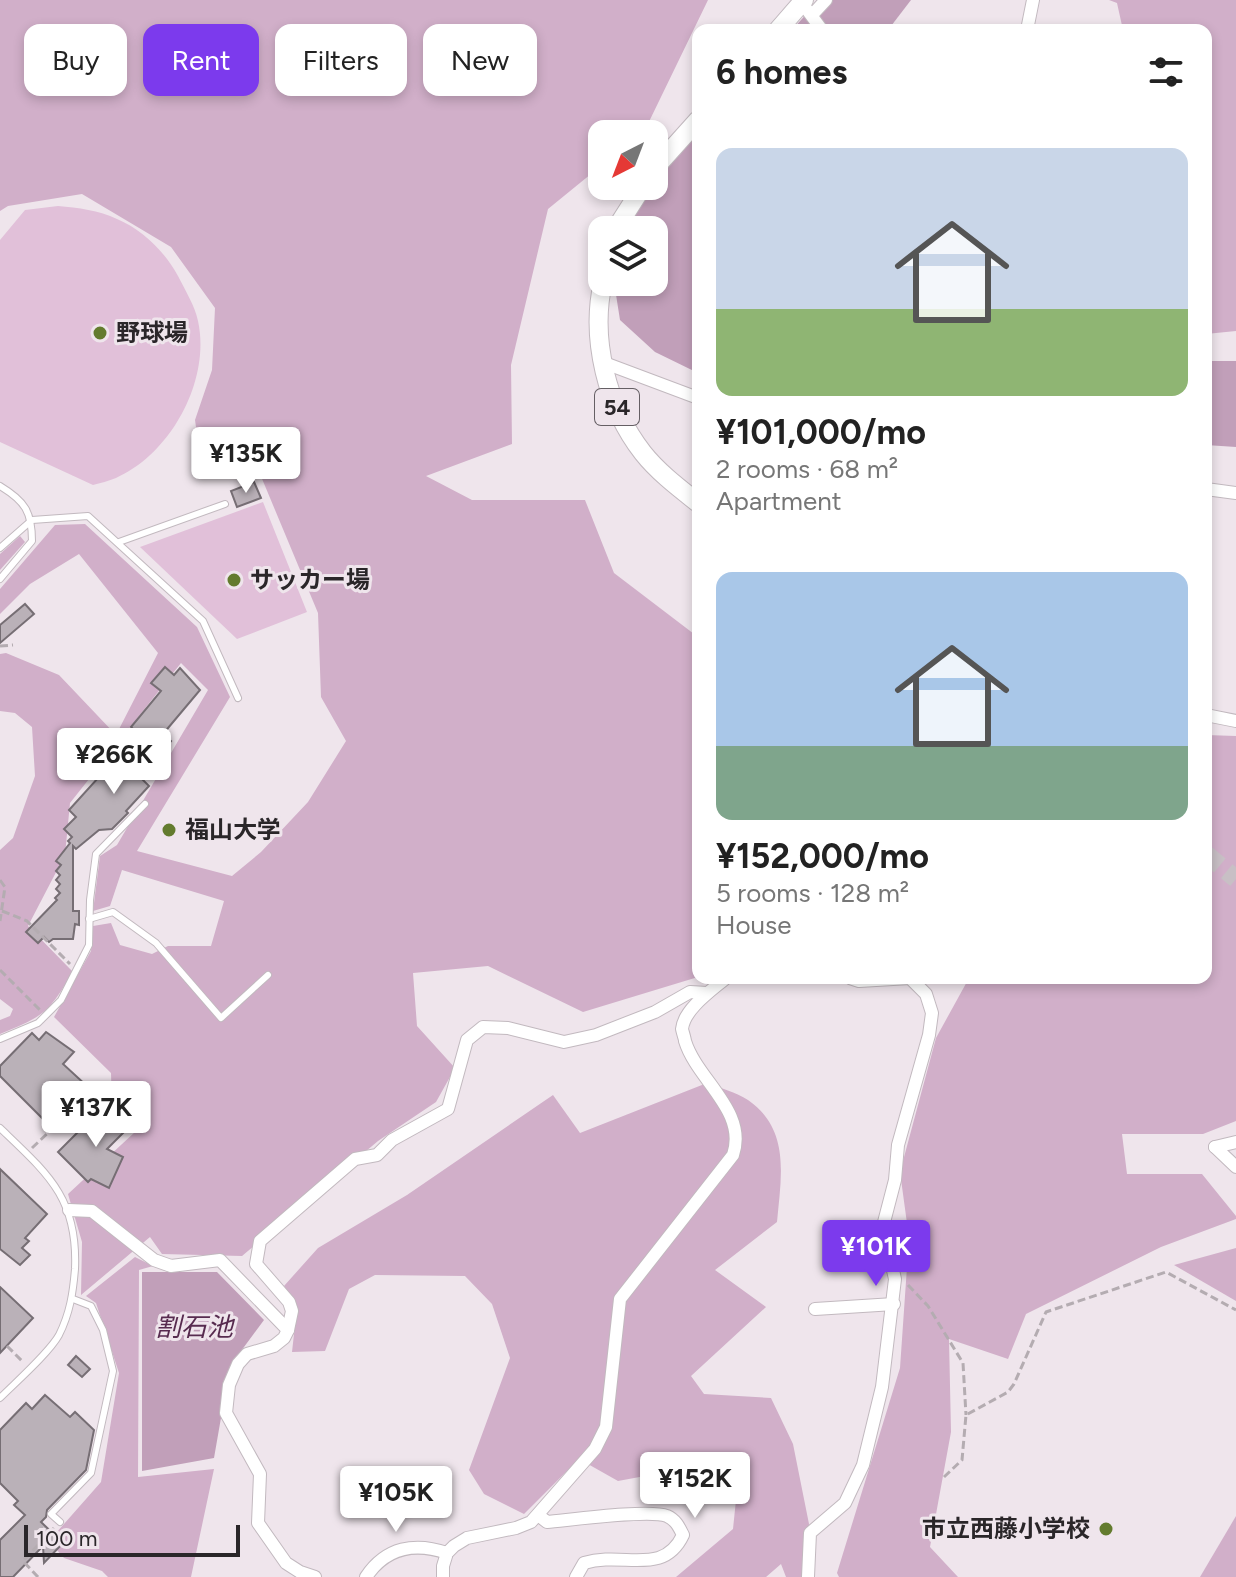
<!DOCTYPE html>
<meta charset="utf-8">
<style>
:root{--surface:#fff;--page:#f2f2f2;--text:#222;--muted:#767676;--accent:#7c3aed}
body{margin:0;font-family:Figtree,"Noto Sans JP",sans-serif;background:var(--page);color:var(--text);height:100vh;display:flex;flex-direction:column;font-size:30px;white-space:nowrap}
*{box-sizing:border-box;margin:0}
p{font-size:26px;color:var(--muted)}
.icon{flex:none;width:44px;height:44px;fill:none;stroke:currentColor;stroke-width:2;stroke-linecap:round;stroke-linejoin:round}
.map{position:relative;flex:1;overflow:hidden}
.drawer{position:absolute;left:692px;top:24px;width:520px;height:960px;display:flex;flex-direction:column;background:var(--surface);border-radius:16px;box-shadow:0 4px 12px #0003}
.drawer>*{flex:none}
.guide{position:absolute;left:24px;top:24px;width:548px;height:72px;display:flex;gap:16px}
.needle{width:52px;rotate:222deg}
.tools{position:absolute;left:588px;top:120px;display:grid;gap:16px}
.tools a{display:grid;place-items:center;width:80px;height:80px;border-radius:16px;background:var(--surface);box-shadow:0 4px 12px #0003;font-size:40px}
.scale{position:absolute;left:24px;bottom:20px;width:216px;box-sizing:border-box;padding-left:8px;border:4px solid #2a2629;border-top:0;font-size:22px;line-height:28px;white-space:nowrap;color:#2a2629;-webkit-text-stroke:6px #efe5ec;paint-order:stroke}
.price{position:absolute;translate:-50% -68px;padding:0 18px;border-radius:8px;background:#fff;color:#222;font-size:26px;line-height:52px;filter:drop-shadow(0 2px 4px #0008)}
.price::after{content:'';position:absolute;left:50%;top:48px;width:24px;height:18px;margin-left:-12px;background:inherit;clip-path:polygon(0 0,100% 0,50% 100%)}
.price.current{background:var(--accent);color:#fff}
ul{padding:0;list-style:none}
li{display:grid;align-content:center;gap:16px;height:424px;padding:0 24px}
li span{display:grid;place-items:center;height:248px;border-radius:16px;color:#555}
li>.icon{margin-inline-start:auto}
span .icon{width:144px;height:144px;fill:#fffc;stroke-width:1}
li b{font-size:34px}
h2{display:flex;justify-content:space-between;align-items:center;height:96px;padding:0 24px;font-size:34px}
.chip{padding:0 28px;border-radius:16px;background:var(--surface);box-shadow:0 4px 12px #0003;font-size:28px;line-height:72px}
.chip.current{background:var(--accent);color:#fff}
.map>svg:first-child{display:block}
.green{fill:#e1c0d9}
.forest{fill:#d1afc9}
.water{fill:#c19fb9}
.building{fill:#bab1b8;stroke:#766e74;stroke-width:2}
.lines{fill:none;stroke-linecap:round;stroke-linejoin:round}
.primary-tunnel{stroke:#c8bfc5;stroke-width:18;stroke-dasharray:18 9;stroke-linecap:butt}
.lane-casing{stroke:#c2b9bf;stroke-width:8}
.street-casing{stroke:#c2b9bf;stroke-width:14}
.primary-casing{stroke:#c2b9bf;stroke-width:20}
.path{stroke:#b4acb1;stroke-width:3;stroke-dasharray:8 4;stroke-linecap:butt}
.lane{stroke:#fff;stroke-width:6}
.street{stroke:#fff;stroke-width:12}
.primary{stroke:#fff;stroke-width:18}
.poi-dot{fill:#637b2e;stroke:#efe5ec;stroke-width:3}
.labels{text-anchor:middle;stroke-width:6;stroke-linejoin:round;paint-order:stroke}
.shield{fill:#efe5ec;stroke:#655f64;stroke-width:2}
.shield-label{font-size:22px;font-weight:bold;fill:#2a2629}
.poi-label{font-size:24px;font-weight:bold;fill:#2a2629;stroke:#efe5ec;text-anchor:start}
.water-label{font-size:26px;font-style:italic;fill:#572b4f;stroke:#efe5ec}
</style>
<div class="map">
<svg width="1236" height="1577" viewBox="0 0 1236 1577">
<rect width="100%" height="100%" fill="#efe5ec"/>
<!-- green -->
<g class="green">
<path d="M58,206C78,208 99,210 117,219C143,230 165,252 178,276C185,290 195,306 198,321C211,380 171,454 116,478C109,481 100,483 93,485L0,442V240L25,210Z"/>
<path d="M263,502L307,612L237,639L140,547Z"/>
</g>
<!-- forest -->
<g class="forest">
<path d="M0,0H708L644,132L641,134H602V165L548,209L511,365L512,444L426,476L472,500H585L614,573L698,637V977L583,1012L488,966L413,973L417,1026L455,1068L436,1102L378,1141L242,1256L162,1254L150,1237L81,1295L82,1242L68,1194L135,1132L112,1107L111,1073L54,1017L91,951L93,926L111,923L120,945L152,954L168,946H211L224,901L122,870L110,906L93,911L100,856L117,845L208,690L181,663L70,803L65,855L28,926L73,972C47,1014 46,1015 0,1034V1020L10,1016L13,1009L0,999V850L13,838L35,776L32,727L15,713L0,711V654L6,653L59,675L116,735L158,653L79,554L30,584L0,614V589L55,525L85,524L197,627L230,697L137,851L232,876L261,852L308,802L346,741L321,697L318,613L245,438L200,455L195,420L212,370L215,308L171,247L82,194L8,206L0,211Z"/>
<path d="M1109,0H1236V331L1206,334V30H1123L1117,3Z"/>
<path d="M20,536L25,542L0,570V554Z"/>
<path d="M1206,735L1236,736V1121L1203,1134H1122L1127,1174H1202L1236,1216V1219L1161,1247L1026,1314L1008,1359L949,1339L951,1432L930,1547L958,1577H839L837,1573L900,1368L909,1238L900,1172L936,1038L969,978H1206Z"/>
<path d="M707,1083C720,1088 736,1092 748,1100C791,1130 781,1177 777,1222L715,1270L766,1307L691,1376L704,1394L771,1398L793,1444L809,1524L803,1577H786L781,1564L766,1577H676L733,1529L739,1471L715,1463L618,1481L579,1459L524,1514L484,1494L469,1470L510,1358L492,1304L465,1276L375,1275L349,1289L325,1351L292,1352L297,1307L284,1286L318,1248L407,1195L553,1095L580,1133Z"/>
<path d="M1236,1248V1301L1174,1265Z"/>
<path d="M135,1257L153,1266L139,1270L138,1477L214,1469L191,1577H108L102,1571L64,1558L49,1541L101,1482L119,1373L96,1303L86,1296Z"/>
<path d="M1236,1516V1577H1200Z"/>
</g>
<!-- water -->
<g class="water">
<path d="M819,0H911L888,30H792Z"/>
<path d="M698,133V373L655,352L620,320L614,282H654V230H628C643,194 671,161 698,133Z"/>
<path d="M1206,361H1236V447L1206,445Z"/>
<path d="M142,1272H217L264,1320L230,1366L214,1458L142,1471Z"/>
</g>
<!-- building -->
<g class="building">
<path d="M254,482L261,498L237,507L231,491Z"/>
<path d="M25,604L34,614L0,643V625Z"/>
<path d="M165,667L174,675L180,668L200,690L163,734L171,741L156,759L146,751L130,767L149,786L126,811L128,813L112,829L99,830L76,849L73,846V911H79V925L75,924L73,939H53L49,942L44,937L38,943L26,932L57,900L55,898L60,893L56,889L60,884L56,880L60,875L56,871L61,865L56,861L70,843L68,841L72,837L64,829L76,817L69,810L138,734L131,727L161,691L151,683Z"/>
<path d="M46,1032L74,1052L63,1064L88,1087L50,1126L0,1076V1066L32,1033L39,1040Z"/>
<path d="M104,1106L127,1129L107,1149L123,1157L109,1188L91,1179L88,1182L58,1152Z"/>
<path d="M0,1169L47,1214L25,1238L29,1241L22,1248L30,1255L20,1265L0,1249Z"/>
<path d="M0,1287L33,1318L0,1353Z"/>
<path d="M76,1356L90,1369L82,1377L68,1365Z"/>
<path d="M45,1395L70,1417L75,1412L94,1430L86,1470L47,1510L46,1517L41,1522L63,1543L44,1563L43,1546L13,1577H0V1540L25,1515L14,1505L18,1501L0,1483V1430L26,1403L32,1409Z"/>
</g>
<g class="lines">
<!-- primary-tunnel -->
<path class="primary-tunnel" d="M1206,854L1236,879"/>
<defs>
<g id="lane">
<path d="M0,486C25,501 32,512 32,541L0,579"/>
<path d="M119,542L225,504"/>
<path d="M0,548L32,520L88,516L203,621L238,698"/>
<path d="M89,919L113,912L156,943L221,1018L268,975"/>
<path d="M0,1039L38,1023L61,1000L89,945L90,900L96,854L145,804"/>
<path d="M0,1128C48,1174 78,1198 75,1269C73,1293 70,1313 59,1335C49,1353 16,1382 0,1398"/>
<path d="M60,1522L51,1514L91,1473L113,1371L103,1330L91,1306L73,1299"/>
</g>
<g id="street">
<path d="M802,3L822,30"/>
<path d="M812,15L826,0"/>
<path d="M1027,30L1033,0"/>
<path d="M602,362L698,398"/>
<path d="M1206,489L1236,493"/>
<path d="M1206,715L1236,721"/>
<path d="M850,978L859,981L910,978"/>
<path d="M1215,1147L1236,1167"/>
<path d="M1215,1147L1236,1142"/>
<path d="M69,1210L92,1211L154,1260L171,1266L220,1260L288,1330L284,1338L274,1346L247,1354L238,1364L229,1385L226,1413L260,1474L258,1523L286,1563L300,1572L315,1577"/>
<path d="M815,1309L894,1304"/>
<path d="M288,1330L292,1311L289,1302L256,1264L260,1241L355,1159L377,1155L392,1140L448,1109L467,1040L483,1027L508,1028L564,1042L596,1035L655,1012L690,992L707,993"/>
<path d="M538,1515L547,1522C570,1520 649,1509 667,1516C676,1520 679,1527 683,1535C663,1577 624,1551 584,1563L576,1577"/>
<path d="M366,1577C386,1547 415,1542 447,1553"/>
<path d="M443,1577V1566L447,1553L454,1546L467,1538L516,1528L531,1522L595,1449L606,1427L620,1299L733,1155C748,1111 697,1080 685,1041C685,1039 682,1030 682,1029C684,1009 712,990 726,978"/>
<path d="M808,1577L810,1533L845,1503L863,1465L882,1387L895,1279L883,1226L895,1180L898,1145L929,1035L932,1013L926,994L910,978"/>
</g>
<g id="primary">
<path d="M778,30L804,0"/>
<path d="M654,169L698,120"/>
<path d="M615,230L643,186"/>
<path d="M603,282C590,339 607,407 643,453C658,472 679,488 698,503"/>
</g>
</defs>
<!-- lane casing -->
<use href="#lane" class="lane-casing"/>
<!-- street casing -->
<use href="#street" class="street-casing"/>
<!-- primary casing -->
<use href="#primary" class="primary-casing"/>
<!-- path -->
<g class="path">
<path d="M0,646L13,645"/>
<path d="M0,880L5,887L0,921"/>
<path d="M2,911L27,921L70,964"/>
<path d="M0,970L40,1010"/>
<path d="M32,1148L51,1130"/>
<path d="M908,1285L928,1306L963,1363L966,1415"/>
<path d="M7,1346L23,1362"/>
<path d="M944,1477L962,1460L966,1415L1008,1392L1014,1384L1046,1312L1166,1272L1236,1310"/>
<path d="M38,1577L23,1561L54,1528"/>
</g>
<!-- lane -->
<use href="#lane" class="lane"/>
<!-- street -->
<use href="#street" class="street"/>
<!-- primary -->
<use href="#primary" class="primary"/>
</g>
<!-- markers -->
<g class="poi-dot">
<circle cx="100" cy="333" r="8"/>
<circle cx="234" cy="580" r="8"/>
<circle cx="169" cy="830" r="8"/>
<circle cx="1106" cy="1529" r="8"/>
</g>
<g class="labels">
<!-- shield labels -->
<rect class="shield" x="595" y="389" width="44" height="36" rx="6"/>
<g class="shield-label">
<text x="617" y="415">54</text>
</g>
<!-- poi labels -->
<g class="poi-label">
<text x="116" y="341">野球場</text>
<text x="250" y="588">サッカー場</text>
<text x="185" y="838">福山大学</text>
<text x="1090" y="1537" text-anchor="end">市立西藤小学校</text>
</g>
<!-- water labels -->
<g class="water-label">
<text x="194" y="1336">割石池</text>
</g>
</g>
</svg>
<div class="tools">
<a><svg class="needle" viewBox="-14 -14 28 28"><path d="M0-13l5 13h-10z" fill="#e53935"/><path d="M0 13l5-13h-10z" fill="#767676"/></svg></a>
<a><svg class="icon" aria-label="layers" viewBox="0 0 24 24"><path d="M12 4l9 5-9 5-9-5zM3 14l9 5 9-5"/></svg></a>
</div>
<div class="scale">100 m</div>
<b class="price" style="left:246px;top:495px">¥135K</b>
<b class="price" style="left:114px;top:796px">¥266K</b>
<b class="price" style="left:96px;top:1149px">¥137K</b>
<b class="price current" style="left:876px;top:1288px">¥101K</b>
<b class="price" style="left:695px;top:1520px">¥152K</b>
<b class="price" style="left:396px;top:1534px">¥105K</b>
<div class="guide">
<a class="chip">Buy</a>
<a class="chip current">Rent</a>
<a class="chip">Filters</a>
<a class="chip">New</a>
</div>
<section class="drawer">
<h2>6 homes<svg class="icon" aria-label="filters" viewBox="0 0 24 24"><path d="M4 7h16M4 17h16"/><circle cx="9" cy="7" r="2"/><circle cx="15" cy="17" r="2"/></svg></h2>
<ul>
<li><span style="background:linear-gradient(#c9d6e8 65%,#8fb573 0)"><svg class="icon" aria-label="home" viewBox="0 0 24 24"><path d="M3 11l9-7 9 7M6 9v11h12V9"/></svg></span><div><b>¥101,000/mo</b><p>2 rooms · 68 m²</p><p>Apartment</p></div></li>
<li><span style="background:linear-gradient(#a9c7e8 70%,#7fa58c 0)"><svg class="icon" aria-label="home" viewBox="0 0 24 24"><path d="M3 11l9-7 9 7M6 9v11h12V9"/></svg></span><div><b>¥152,000/mo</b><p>5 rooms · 128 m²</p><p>House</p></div></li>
</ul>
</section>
</div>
